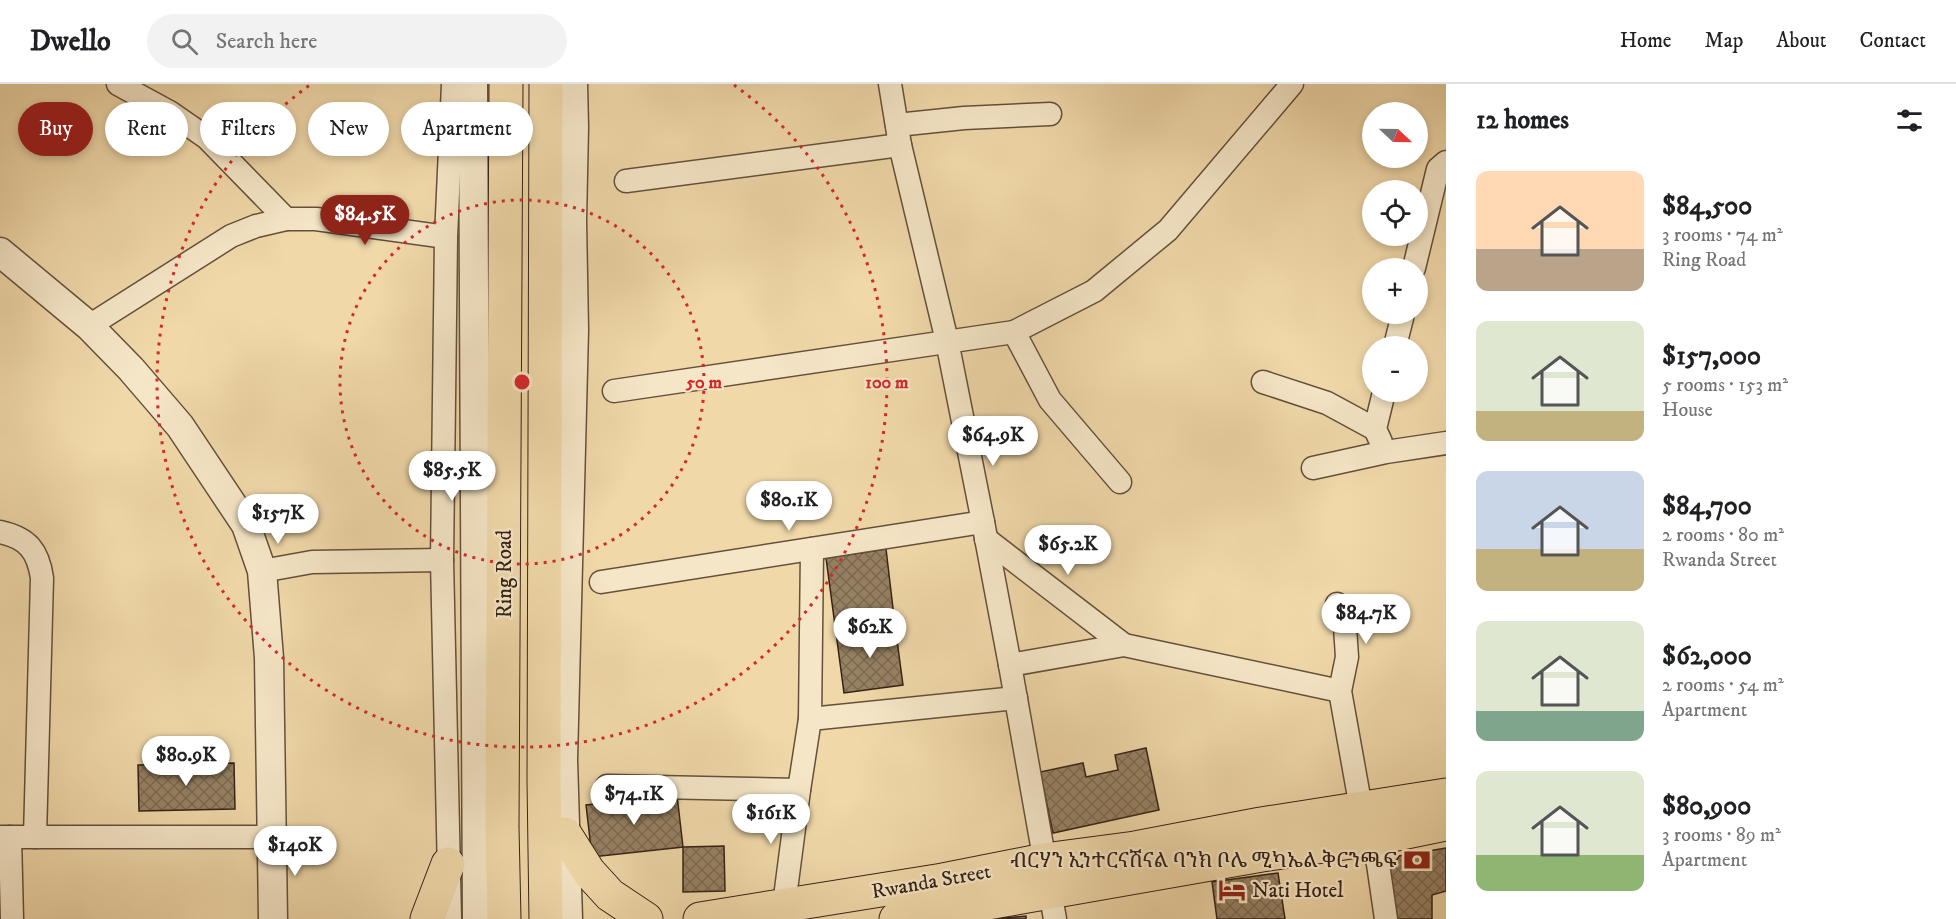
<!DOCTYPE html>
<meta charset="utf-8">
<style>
:root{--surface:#fff;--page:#f2f2f2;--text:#202124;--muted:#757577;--line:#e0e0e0;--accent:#8f2418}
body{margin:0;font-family:"IM FELL DW Pica","Noto Serif Ethiopic",serif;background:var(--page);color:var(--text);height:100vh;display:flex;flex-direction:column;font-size:22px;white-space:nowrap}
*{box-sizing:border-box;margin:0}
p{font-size:20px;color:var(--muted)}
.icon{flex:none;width:33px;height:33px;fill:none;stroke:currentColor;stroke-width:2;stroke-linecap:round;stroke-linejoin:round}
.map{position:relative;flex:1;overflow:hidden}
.side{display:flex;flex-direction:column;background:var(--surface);width:510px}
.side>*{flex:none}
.banner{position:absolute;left:18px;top:18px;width:570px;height:54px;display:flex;gap:12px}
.needle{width:39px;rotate:112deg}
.controls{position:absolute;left:1362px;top:18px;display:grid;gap:12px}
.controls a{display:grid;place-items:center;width:66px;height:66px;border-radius:50%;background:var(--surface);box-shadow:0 3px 9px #0003;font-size:30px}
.price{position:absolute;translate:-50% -51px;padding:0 14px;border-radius:21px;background:#fff;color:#222;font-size:20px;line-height:39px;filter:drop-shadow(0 2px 3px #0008)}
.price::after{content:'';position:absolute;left:50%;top:36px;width:18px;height:14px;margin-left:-9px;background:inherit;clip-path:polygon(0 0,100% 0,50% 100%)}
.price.active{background:var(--accent);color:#fff}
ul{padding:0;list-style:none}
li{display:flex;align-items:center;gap:18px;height:150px;padding:0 30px}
li span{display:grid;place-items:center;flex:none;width:168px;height:120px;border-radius:12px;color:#555}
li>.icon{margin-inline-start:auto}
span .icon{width:72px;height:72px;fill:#fffc;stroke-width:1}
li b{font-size:26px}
h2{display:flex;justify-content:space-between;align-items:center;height:72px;padding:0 30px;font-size:26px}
.tag{padding:0 21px;border-radius:27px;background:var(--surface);box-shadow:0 3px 9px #0003;font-size:21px;line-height:54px}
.tag.active{background:var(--accent);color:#fff}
header{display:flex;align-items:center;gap:36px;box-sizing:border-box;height:84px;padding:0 30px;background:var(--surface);border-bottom:2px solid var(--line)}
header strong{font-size:28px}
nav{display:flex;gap:33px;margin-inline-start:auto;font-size:21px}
.search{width:420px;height:54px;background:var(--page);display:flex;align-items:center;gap:15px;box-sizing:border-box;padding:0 21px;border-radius:33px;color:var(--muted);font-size:22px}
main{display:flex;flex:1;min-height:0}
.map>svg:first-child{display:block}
.building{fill:url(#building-cross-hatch);stroke:#352217;stroke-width:1.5}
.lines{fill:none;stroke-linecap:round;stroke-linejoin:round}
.minor-casing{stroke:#64503c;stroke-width:25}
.tertiary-casing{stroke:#64503c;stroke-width:31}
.primary-casing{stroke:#352217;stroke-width:35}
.trunk-casing{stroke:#352217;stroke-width:35}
.minor{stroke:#f5e6c7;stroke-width:22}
.tertiary{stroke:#f5e6c7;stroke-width:28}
.primary{stroke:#f0d8a9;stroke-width:33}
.trunk{stroke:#f0d8a9;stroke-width:33}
.ring{fill:none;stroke:#d62828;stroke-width:3;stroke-dasharray:3 6}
.labels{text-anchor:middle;stroke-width:4.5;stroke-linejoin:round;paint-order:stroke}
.street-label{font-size:21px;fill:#352217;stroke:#f5e6c7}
.poi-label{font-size:21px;fill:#352217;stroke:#f5e6c7;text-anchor:end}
.centre{fill:#d62828;stroke:#f5e6c7;stroke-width:3}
.ring-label{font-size:18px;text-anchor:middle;font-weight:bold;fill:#d62828;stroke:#f5e6c7;stroke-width:4.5;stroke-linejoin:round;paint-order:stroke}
</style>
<header>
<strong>Dwello</strong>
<div class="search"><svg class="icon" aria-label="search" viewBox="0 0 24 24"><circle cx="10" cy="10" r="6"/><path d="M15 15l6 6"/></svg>Search here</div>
<nav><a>Home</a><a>Map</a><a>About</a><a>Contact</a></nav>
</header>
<main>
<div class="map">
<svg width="1446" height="835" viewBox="0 0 1446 835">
<defs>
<pattern id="building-cross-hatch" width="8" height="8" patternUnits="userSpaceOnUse" patternTransform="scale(1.5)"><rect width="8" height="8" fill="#968163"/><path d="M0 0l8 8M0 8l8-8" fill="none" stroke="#7b6951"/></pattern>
</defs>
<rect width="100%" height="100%" fill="#f0d8a9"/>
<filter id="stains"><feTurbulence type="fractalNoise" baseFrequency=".00333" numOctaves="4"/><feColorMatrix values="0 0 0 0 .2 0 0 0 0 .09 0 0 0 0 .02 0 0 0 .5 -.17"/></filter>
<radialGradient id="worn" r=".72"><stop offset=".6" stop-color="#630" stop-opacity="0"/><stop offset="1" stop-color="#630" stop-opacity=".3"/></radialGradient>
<!-- building -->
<g class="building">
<path d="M886,465L895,541L836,549L826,474Z"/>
<path d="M895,541L903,601L844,609L836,549Z"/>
<path d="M1146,664L1159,726L1053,749L1040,688L1083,679L1086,693L1118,686L1115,671Z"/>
<path d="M234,679L235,725L139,727L138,681Z"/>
<path d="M677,711L683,763L592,773L586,721Z"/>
<path d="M724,762L725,807L683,808V763Z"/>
<path d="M1446,764V807L1432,811V835H1392L1390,786L1399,772Z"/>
<path d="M1278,789L1285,835H1217L1212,798Z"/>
<path d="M1026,832V835H992Z"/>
</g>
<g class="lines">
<defs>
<g id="minor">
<path d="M118,0L171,29L207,54L286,135"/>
<path d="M890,0L900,61L947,257L983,438L1010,581L1055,835"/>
<path d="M897,41L964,34L1050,30"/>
<path d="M626,97L900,61"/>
<path d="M1414,184L1438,85L1446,78"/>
<path d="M89,242L231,152L256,142L286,135H316L446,153"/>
<path d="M1014,248L1050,316L1120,398"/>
<path d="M1395,262L1403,230"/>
<path d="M1263,298L1327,319L1375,345"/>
<path d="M614,307L1014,248L1094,207L1168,146L1292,0"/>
<path d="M1381,358L1375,345L1384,308"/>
<path d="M1313,384L1386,368L1446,359"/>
<path d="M0,448C28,454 38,467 42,494L35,753"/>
<path d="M986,455L1124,561"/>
<path d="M262,487L312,478L442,476"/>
<path d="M601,498L983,438"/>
<path d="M1337,520L1345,543L1347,573L1340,607L1361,724"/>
<path d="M1010,581L1124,561L1340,607"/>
<path d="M810,635L1016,614"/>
<path d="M607,702L799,706L810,635L812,465"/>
<path d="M0,753H270"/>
<path d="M10,753L12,835"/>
<path d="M1372,755L1378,780L1386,835"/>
<path d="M784,821L799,706"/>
<path d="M450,835L442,476L446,153L453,0"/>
</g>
<g id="tertiary">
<path d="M473,0L477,835"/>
<path d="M0,168L89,242L131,285L180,342L246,441L262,487L269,574L273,835"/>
<path d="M568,835L563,676L574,246L572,137L574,43L573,0"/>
</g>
<g id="primary">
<path d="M565,750L589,788L610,811L646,835"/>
<path d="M427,835L448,780"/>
<path d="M700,835L943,796L1044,776L1135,764L1261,740L1446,711"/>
<path d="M896,835L1262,771L1372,755L1446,740"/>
</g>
<g id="trunk">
<path d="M546,0L544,697L546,835"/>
<path d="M504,835L502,743L506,0"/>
</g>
</defs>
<!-- minor casing -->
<use href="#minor" class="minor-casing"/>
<!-- tertiary casing -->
<use href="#tertiary" class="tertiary-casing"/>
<!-- primary casing -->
<use href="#primary" class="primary-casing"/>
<!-- trunk casing -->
<use href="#trunk" class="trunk-casing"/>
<!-- minor -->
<use href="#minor" class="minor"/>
<!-- tertiary -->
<use href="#tertiary" class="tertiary"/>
<!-- primary -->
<use href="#primary" class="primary"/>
<!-- trunk -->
<use href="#trunk" class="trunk"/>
</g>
<!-- distance rings -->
<g class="ring">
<circle cx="522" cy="298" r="182"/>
<path d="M734 1A365 365 0 1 1 310 1"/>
</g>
<!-- icons -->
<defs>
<symbol id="bank-bare" viewBox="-9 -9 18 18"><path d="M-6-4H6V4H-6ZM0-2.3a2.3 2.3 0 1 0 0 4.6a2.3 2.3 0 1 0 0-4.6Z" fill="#8f2418" stroke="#f5e6c7" stroke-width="2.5" paint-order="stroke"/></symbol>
<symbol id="hotel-bare" viewBox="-9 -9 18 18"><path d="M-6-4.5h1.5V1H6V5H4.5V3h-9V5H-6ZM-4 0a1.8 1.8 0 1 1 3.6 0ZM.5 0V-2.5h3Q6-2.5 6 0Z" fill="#8f2418" stroke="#f5e6c7" stroke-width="2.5" paint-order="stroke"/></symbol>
</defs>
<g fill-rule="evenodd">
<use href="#bank-bare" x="1398" y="757" width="38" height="38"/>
<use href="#hotel-bare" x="1213" y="787" width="38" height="38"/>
</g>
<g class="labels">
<!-- street labels -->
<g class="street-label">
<text transform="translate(504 490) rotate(-90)" y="7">Ring Road</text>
<text transform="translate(931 797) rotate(-10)" y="7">Rwanda Street</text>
</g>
<!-- poi labels -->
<g class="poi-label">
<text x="1397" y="783">ብርሃን ኢንተርናሽናል ባንክ ቦሌ ሚካኤል ቅርንጫፍ</text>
<text x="1252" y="813" text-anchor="start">Nati Hotel</text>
</g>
</g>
<circle cx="522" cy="298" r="9" class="centre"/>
<g class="ring-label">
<text x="704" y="304">50 m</text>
<text x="887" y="304">100 m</text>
</g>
<rect width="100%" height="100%" filter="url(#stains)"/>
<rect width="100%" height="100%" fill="url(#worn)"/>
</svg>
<div class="controls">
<a><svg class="needle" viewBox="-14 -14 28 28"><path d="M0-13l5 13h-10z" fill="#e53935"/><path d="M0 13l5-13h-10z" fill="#757577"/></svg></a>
<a><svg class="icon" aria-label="locate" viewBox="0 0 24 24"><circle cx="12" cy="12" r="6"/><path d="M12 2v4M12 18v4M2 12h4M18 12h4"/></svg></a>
<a>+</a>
<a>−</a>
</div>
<b class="price active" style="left:365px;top:162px">$84.5K</b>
<b class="price" style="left:993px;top:383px">$64.9K</b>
<b class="price" style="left:452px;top:418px">$85.5K</b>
<b class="price" style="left:789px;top:448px">$80.1K</b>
<b class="price" style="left:278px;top:461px">$157K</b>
<b class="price" style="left:1068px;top:492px">$65.2K</b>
<b class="price" style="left:1366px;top:561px">$84.7K</b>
<b class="price" style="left:870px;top:575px">$62K</b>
<b class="price" style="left:186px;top:703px">$80.9K</b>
<b class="price" style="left:634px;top:742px">$74.1K</b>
<b class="price" style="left:771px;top:761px">$161K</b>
<b class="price" style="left:295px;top:793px">$140K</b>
<div class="banner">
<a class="tag active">Buy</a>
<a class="tag">Rent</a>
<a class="tag">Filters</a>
<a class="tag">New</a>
<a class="tag">Apartment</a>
</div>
</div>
<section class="side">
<h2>12 homes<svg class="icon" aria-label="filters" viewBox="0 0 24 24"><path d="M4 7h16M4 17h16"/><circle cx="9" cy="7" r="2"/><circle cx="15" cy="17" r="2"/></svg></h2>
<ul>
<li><span style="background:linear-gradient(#ffd9b3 65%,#b9a48a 0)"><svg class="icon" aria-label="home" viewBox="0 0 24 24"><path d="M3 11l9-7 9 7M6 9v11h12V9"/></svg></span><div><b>$84,500</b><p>3 rooms · 74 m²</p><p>Ring Road</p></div></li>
<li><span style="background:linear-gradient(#dfe7d0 75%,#c2b280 0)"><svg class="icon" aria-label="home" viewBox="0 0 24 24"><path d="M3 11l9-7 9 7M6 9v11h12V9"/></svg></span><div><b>$157,000</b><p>5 rooms · 153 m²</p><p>House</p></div></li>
<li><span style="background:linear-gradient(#c9d6e8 65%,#c2b280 0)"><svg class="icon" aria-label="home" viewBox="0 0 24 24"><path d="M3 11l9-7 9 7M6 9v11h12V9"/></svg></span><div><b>$84,700</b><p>2 rooms · 80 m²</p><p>Rwanda Street</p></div></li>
<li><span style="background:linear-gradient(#dfe7d0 75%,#7fa58c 0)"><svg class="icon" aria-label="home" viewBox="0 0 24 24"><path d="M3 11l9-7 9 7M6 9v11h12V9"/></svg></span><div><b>$62,000</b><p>2 rooms · 54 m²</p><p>Apartment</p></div></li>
<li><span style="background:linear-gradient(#dfe7d0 70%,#8fb573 0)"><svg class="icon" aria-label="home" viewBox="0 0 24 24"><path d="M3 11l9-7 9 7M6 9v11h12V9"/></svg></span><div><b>$80,900</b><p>3 rooms · 89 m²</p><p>Apartment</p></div></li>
</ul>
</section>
</main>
